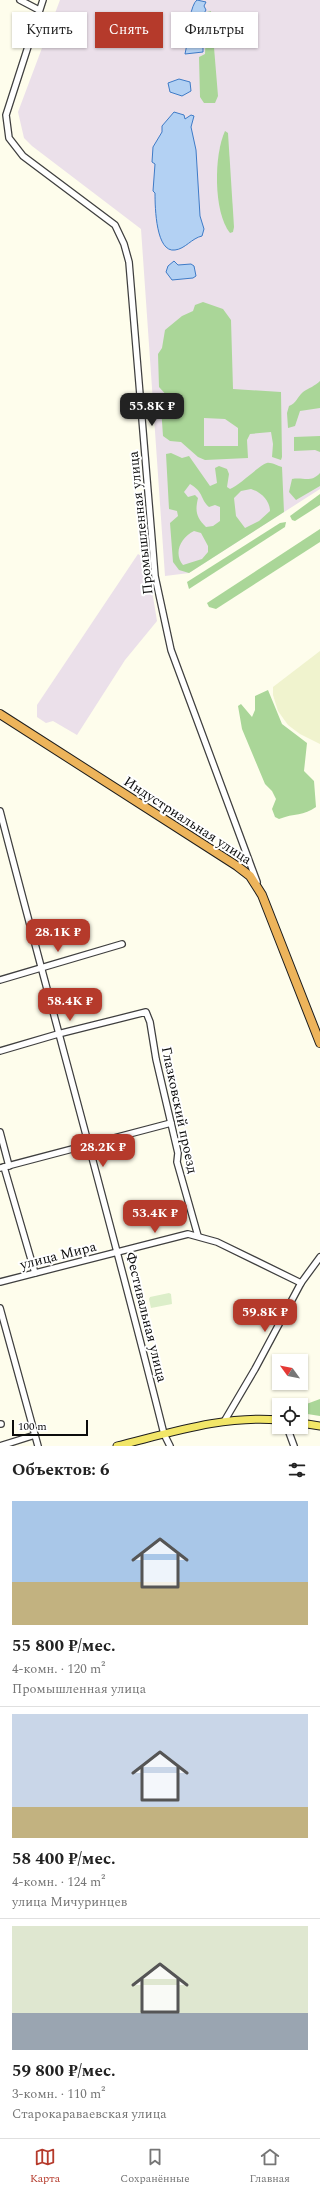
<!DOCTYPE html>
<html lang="ru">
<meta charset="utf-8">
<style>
:root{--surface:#fff;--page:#f2f2f2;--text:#222;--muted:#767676;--line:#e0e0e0;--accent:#b53a2b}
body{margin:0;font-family:Spectral,serif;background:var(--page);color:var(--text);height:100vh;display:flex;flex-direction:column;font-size:15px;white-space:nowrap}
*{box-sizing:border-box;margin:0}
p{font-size:13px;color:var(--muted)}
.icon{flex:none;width:22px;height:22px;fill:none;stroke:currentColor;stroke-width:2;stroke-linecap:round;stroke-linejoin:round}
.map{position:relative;height:1446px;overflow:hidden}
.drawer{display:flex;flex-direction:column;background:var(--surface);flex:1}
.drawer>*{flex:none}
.banner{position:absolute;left:12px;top:12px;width:296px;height:36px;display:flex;gap:8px}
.needle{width:26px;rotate:303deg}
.buttons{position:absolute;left:272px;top:1354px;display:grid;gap:8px}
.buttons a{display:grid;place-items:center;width:36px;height:36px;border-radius:0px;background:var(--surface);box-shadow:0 1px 3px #0004;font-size:20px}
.scale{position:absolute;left:12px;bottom:10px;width:76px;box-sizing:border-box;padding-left:4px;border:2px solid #0c0c0c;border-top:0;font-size:11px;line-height:14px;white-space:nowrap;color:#0c0c0c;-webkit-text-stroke:3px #fff;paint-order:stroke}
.price{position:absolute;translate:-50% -34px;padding:0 9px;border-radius:8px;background:var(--accent);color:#fff;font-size:13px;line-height:26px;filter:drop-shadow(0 1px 2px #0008)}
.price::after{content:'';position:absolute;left:50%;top:24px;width:12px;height:9px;margin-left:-6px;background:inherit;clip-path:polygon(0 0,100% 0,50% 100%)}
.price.selected{background:#222;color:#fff}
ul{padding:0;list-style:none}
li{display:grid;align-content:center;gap:8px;height:212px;padding:0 12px}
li+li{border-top:1px solid var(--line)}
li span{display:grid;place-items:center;height:124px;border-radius:0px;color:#555}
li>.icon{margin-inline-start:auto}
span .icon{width:72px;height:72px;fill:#fffc;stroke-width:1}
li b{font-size:17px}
h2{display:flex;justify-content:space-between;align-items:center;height:48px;padding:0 12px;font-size:17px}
.chip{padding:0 14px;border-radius:0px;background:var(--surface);box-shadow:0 1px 3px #0004;font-size:14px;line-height:36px}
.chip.selected{background:var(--accent);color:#fff}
.menu{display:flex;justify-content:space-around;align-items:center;height:56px;border-top:1px solid var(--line);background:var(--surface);font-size:11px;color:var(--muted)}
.menu a{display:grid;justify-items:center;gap:2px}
.menu .selected{color:var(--accent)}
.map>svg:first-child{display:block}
.industrial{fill:#ebe0ea}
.farmland{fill:#f0f3ce}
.forest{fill:#aad698;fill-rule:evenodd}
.pitch{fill:#dceec9}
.water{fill:#b3d1f3;stroke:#3e7bc7}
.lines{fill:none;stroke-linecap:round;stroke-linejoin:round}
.minor-casing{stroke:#3f3f3f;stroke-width:8}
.major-casing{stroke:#1d1d1d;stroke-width:9}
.highway-casing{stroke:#1d1d1d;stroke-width:10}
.minor{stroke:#fff;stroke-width:5.5}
.major{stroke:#f2e668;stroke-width:7}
.highway{stroke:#edb45b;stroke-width:8}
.labels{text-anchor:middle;stroke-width:4;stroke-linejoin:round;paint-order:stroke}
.street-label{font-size:14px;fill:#0c0c0c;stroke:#fff}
</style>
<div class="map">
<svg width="320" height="1446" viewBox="0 0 320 1446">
<rect width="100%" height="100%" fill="#fefdec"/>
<!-- industrial -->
<g class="industrial">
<path d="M60,0H320V489L189,573L165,576L141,229L32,146L24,138L18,112Z"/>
<path d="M138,554L147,560L157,621L125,660L77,735L53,721L46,723L37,717V705Z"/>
</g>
<!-- farmland -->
<path class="farmland" d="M320,651V744L300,734L288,725L278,711L273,695V687Z"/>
<!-- forest -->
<g class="forest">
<path d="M211,11L218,96L215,103H204L200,97L199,57L205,54L207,12Z"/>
<path d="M225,131L228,133L234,227L233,232L230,233C213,212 214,154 225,131Z"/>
<path d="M203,302L223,309L231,320L233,389L281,392L282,457L281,460L272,457L273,444L271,432L250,434L247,440L248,458L205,460L198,457L181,442L170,441L163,436L161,407L169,406V398L159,387L158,354L162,348L165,330L182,316L193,311L195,305ZM204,418L225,419L238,428V446H204Z"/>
<path d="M320,381V408L300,411L295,426L288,428L287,413L289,406C297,403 297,397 303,392C309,388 315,386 320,381Z"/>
<path d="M320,436V452L315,450L294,451V437Z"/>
<path d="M171,453L182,458L189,456L210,486L217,483L215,468L219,466L227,469L229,474L227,487L230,489C240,485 262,463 267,463C271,462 278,466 282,467L284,512L189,573L179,570L173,562L170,523L178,516L177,511L169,509L166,454ZM190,484C204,492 200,499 209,507L215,505L220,507V521L213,526L206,527C196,517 195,511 198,498L195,495L188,497L184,492ZM251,489C261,492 270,501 270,511L259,521L245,528L236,516L234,498L241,491ZM194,531L201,533L208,546V552L202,559L183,565C173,553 181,537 194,531Z"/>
<path d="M320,473V486L296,500L289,492L292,479C304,477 311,483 320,473Z"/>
<path d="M320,494V505L295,521L292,520L290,516Z"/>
<path d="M286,522L285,527L189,589L187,582L280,523Z"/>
<path d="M320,529V542L216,609L209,607L207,603Z"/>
<path d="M268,690L282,724L307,743L304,771L314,781L316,807C304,816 294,813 279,819L275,817L272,809L276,799L272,791L265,784L242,729L238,706L241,704L252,717L255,710V696Z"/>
<path d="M320,1399V1416L301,1413V1406Z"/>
</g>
<!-- pitch -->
<path class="pitch" d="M169,1293L171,1294L172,1304L151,1308L149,1299L150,1297Z"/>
<!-- water -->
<g class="water">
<path d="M197,0L206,2L204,6L206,10L203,15L205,21L203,25L204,31L202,33L190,35C187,30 191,4 197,0Z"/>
<path d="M203,41V52L185,54L187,44L193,41Z"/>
<path d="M179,79L190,82L191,91L182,96L170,92L168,83Z"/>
<path d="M174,112L184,115L185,119L191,115L194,116L191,127L196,150L200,216L204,229L202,236C192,238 185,249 175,250C156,253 155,208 155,193L153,191L155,164L152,162L153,147L162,132V126Z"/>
<path d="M174,261L178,265L191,264L194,266L196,276L193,278L172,280L166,272L168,266Z"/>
</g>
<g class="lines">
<defs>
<g id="minor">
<path d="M20,0L39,10"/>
<path d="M43,0L6,115L9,138L23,156L115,225L124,244L129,262L155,576L171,650L257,882"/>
<path d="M0,811C54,1019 112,1226 164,1434L170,1446"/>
<path d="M0,980L122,944"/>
<path d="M0,1051L58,1034L146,1012L150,1022L156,1059L178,1153L177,1162L198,1236"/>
<path d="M0,1132L9,1166"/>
<path d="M4,1167L35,1273"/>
<path d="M0,1168L171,1123"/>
<path d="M0,1282L188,1234L217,1242L301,1283"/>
<path d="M0,1308L38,1446"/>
<path d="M225,1420L255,1369L301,1283L320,1257"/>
<path d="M0,1424H1"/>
<path d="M287,1427L294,1446"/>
<path d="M0,1446L35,1435"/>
</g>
<g id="major">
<path d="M301,1423L320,1426"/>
<path d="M117,1446C170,1433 224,1415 279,1420"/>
</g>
<path id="highway" d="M0,714L237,866L250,876L262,895L320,1043"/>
</defs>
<!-- minor casing -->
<use href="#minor" class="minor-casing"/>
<!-- major casing -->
<use href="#major" class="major-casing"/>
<!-- highway casing -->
<use href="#highway" class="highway-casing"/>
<!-- minor -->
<use href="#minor" class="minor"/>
<!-- major -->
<use href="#major" class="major"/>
<!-- highway -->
<use href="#highway" class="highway"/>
</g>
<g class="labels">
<!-- street labels -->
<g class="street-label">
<text transform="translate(140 523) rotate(-96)" y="5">Промышленная улица</text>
<text transform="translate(188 820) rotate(33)" y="5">Индустриальная улица</text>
<text transform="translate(180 1110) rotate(78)" y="5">Глазковский проезд</text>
<text transform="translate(58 1255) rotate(-14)" y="5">улица Мира</text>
<text transform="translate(147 1317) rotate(76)" y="5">Фестивальная улица</text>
</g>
</g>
</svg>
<div class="buttons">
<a><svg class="needle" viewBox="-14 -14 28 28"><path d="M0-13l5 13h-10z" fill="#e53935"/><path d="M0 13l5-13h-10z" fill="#767676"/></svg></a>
<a><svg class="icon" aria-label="locate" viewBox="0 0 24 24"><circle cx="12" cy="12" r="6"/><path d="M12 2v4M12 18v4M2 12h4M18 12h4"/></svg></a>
</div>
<div class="scale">100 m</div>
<b class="price selected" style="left:152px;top:427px">55.8K ₽</b>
<b class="price" style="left:58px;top:953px">28.1K ₽</b>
<b class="price" style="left:70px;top:1022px">58.4K ₽</b>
<b class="price" style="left:103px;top:1168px">28.2K ₽</b>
<b class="price" style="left:155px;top:1234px">53.4K ₽</b>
<b class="price" style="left:265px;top:1333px">59.8K ₽</b>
<div class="banner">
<a class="chip">Купить</a>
<a class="chip selected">Снять</a>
<a class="chip">Фильтры</a>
</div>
</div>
<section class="drawer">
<h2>Объектов: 6<svg class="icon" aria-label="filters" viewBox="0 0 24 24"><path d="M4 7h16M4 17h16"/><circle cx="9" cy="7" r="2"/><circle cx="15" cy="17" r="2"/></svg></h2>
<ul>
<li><span style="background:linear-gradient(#a9c7e8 65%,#c2b280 0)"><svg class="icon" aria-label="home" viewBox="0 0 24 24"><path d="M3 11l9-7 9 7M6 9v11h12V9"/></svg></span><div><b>55 800 ₽/мес.</b><p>4-комн. · 120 m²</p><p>Промышленная улица</p></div></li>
<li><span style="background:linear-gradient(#c9d6e8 75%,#c2b280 0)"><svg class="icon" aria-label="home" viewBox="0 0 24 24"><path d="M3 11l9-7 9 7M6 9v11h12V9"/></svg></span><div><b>58 400 ₽/мес.</b><p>4-комн. · 124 m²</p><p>улица Мичуринцев</p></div></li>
<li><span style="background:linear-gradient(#dfe7d0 70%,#9aa5b1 0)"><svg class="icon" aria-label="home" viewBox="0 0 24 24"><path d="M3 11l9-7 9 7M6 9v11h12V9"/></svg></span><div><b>59 800 ₽/мес.</b><p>3-комн. · 110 m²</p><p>Старокараваевская улица</p></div></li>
</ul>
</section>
<nav class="menu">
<a class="selected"><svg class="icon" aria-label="map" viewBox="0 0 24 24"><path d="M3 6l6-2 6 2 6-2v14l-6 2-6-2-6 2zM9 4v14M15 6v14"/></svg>Карта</a>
<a><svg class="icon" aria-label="saved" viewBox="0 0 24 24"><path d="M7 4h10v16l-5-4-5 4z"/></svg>Сохранённые</a>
<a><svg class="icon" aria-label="home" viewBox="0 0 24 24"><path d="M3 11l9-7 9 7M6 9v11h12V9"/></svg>Главная</a>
</nav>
